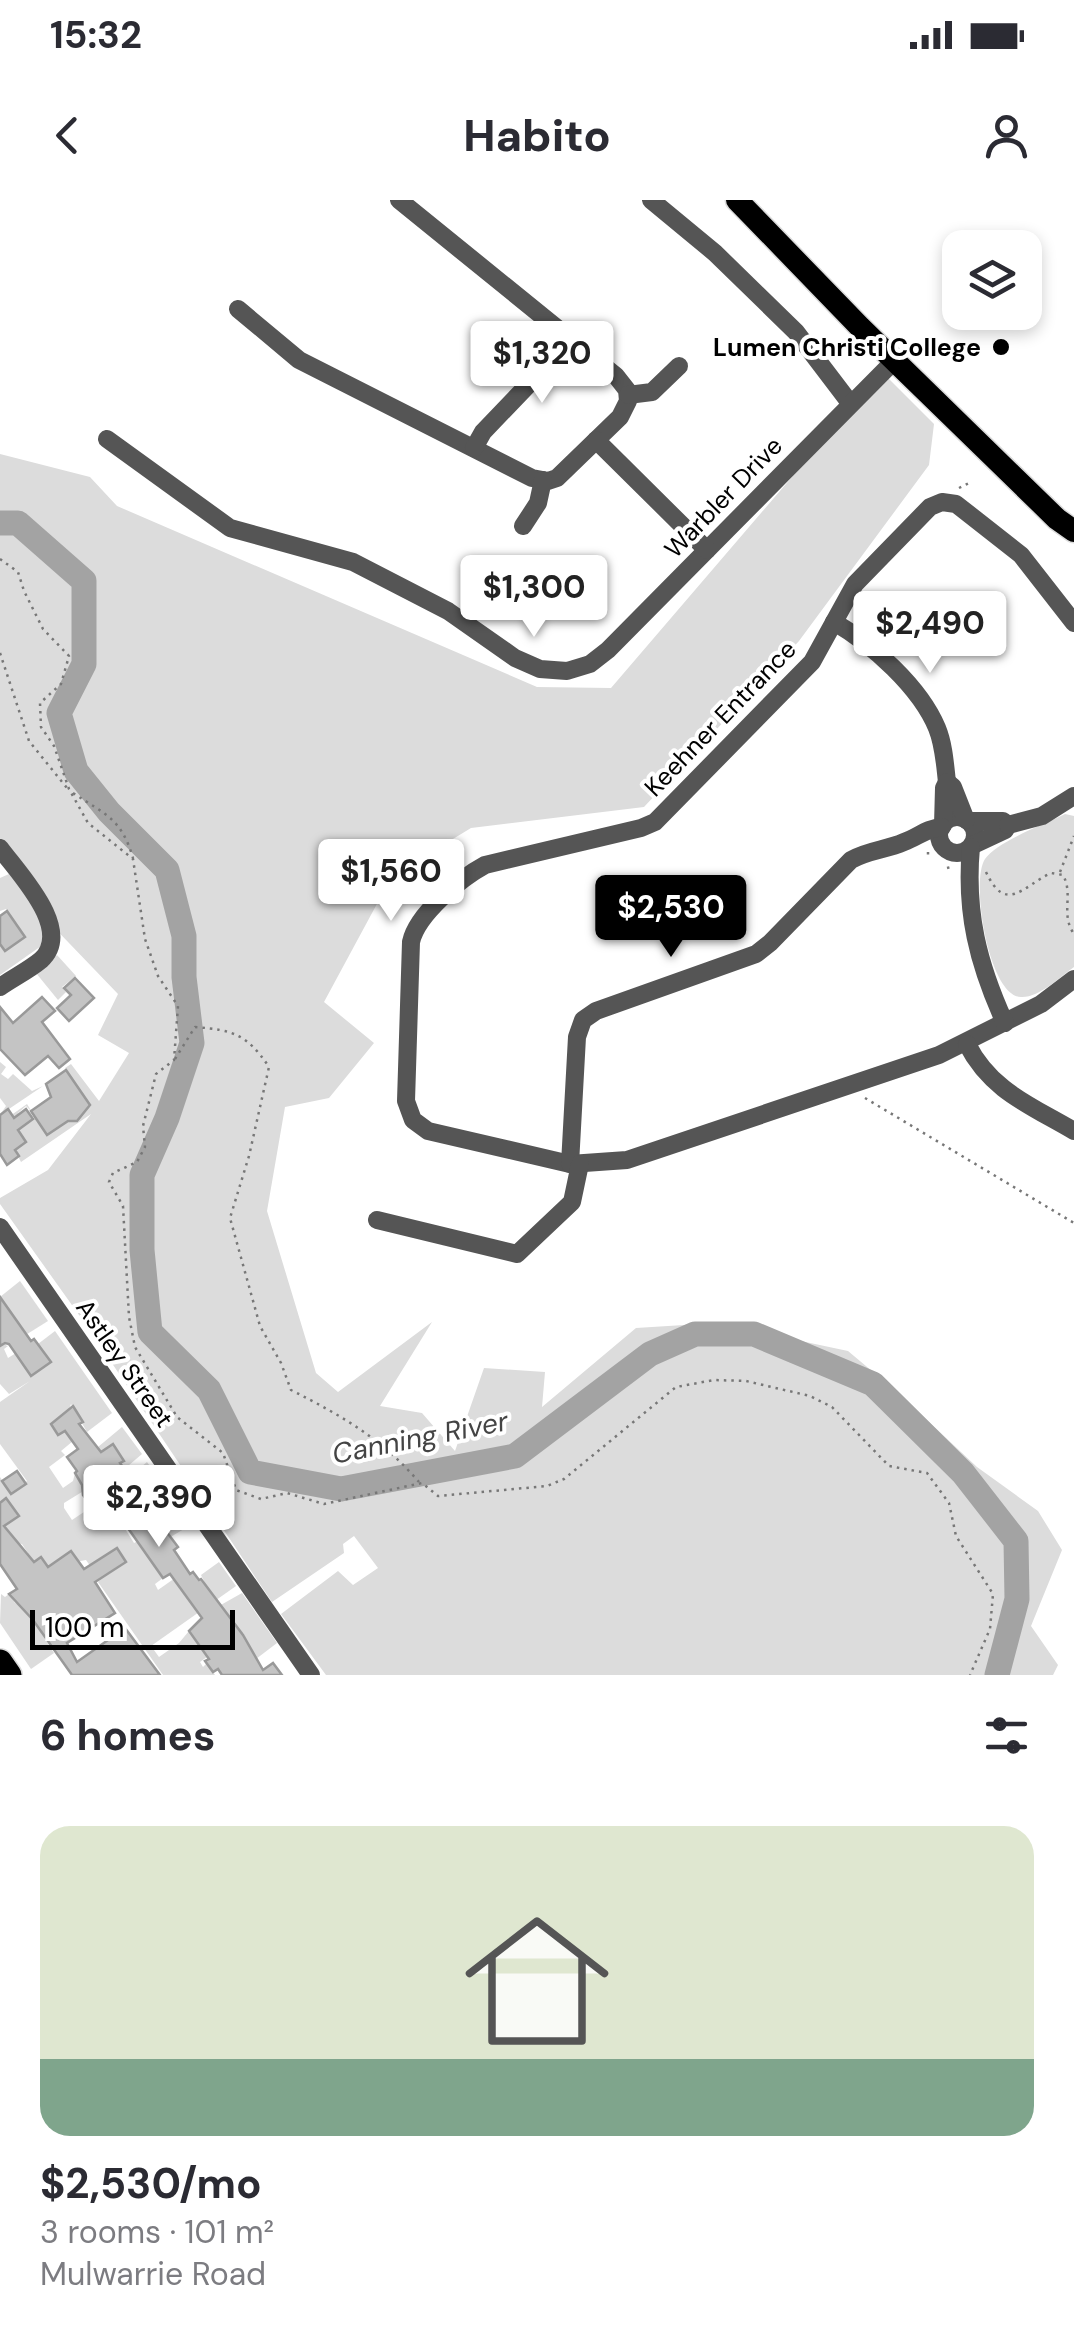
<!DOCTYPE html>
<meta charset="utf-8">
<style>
:root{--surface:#fff;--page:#f2f2f3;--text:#2b2b33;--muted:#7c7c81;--line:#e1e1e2;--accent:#000}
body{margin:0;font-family:"DM Sans",sans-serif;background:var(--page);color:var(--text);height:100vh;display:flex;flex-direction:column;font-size:38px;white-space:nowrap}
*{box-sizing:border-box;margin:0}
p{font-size:32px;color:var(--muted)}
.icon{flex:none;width:55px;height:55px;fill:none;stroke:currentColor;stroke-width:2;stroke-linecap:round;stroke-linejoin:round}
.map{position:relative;height:1475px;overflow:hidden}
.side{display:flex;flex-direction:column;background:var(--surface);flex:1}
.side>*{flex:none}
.tools{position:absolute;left:942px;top:30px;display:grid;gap:20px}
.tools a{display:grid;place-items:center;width:100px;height:100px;border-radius:20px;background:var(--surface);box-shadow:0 5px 15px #0003;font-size:50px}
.scale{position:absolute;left:30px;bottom:25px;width:205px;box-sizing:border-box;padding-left:10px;border:5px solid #000;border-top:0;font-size:28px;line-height:35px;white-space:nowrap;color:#000;-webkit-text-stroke:8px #fff;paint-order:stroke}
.price{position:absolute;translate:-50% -85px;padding:0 22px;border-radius:10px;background:#fff;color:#222;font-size:32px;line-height:65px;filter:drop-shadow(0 2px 5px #0008)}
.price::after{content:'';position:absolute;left:50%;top:60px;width:30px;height:22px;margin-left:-15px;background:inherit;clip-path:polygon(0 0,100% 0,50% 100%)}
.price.current{background:var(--accent);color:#fff}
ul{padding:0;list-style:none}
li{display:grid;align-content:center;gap:20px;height:530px;padding:0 40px}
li+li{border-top:2px solid var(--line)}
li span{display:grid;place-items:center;height:310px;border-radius:30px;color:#555}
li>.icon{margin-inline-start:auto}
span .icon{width:180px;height:180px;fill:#fffc;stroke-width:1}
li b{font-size:42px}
h2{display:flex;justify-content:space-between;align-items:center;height:120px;padding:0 40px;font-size:42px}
.status{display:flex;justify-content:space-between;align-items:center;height:70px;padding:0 50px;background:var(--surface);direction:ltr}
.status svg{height:28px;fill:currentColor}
header{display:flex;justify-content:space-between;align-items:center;height:130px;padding:0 40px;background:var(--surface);font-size:45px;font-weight:800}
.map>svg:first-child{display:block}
.green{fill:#dcdcdc;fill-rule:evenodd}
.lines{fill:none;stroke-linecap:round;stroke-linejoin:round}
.river{stroke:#a3a3a3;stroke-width:25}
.building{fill:#c4c4c4;stroke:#999;stroke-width:2.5}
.major-casing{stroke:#dbdbdb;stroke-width:25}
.highway-casing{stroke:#dbdbdb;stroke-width:28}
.path{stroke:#777;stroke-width:2.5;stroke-dasharray:2.5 5;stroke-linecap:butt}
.minor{stroke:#555;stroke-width:18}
.major{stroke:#000;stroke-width:22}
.highway{stroke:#000;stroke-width:25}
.poi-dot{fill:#000;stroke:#fff;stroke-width:4}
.labels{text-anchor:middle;stroke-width:8;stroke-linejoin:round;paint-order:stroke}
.poi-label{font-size:25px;font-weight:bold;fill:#000;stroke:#fff;text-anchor:end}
.street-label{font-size:25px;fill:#000;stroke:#fff}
.water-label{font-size:28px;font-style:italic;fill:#444;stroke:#fff}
</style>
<div class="status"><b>15:32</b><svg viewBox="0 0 49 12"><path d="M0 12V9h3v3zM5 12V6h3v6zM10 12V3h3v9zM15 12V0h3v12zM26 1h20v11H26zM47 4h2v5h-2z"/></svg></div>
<header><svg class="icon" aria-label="back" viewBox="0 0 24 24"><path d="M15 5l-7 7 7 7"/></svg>Habito<svg class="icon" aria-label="person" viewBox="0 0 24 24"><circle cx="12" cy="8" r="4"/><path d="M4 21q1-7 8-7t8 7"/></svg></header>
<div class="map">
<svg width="1074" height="1475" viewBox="0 0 1074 1475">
<rect width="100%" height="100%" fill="#fff"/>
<!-- green -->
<g class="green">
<path d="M882,172L934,224L929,265L799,441L644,607L471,628L392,676L324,802L374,843L329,898L285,907L267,1011L316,1173L338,1192L432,1122L380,1206L422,1213L455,1251L484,1168L545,1172L542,1207L636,1128L716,1123L848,1151L897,1192L977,1267L1038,1311L1062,1350L1031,1426L1058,1465L1053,1475H326L281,1414L338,1371L353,1385L378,1368L354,1336L343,1344L344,1353L272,1402L89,1129L0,1004V998L48,970L91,914L21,962L15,950L26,942L17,928L0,923L27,904L32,912L26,906L18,913L26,924L35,918L47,935L71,919L77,921L90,905L65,868L71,864L99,901L129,853L98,835L118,794L44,717V744L0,775V744L5,751L25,737L6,709L0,711V678L9,674L0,663V254L90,277L117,306L537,487L611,488Z"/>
<path d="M1065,614L1074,616V767C1060,777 1039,798 1021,797C989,797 970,681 985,659C996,642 1045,624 1065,614Z"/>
<path d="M57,755L76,776L62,787L66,792L58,800L36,773Z"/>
<path d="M0,862L6,867L1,874L8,879L13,874L32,891L43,886L0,915L6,906L0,898Z"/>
<path d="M20,1081L48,1121L24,1136L0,1101V1097Z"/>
<path d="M55,1131L112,1213L87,1232L71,1204L69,1209L51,1224L58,1235L65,1231L73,1241L61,1251L65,1255L49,1267L63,1288L73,1281L75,1273L83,1290L103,1279L64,1303V1308L72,1320L84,1312L94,1326L141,1293L129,1277L147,1262L182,1312L161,1326L125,1321L122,1324L134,1343L178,1323L184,1329L145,1352L163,1378L155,1384L158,1390L185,1371L177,1383L194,1407L208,1389L201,1375L219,1362L236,1386L151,1446L159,1457L179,1443L189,1431L211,1454L200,1462L203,1467L207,1463L215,1475H163L98,1382L100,1380L86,1360L48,1367L41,1357L35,1362L27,1360L24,1356L28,1353L22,1344L15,1343L0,1329L19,1315L7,1299L0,1303V1277L11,1294L27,1281L0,1244V1202L30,1181L9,1194L0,1184V1139L7,1146L12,1143L4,1149L8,1158L16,1153L50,1162L38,1144ZM116,1348L126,1362L109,1374L99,1360Z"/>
<path d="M122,1227L142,1254L122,1271L117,1265L124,1260L113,1245L101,1252L98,1247Z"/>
<path d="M242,1393L277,1443L256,1459L243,1433L240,1434L219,1406Z"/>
<path d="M1,1394L5,1397L9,1394L15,1403L21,1405L31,1420L52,1425L41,1433L54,1453L31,1469L0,1423Z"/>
</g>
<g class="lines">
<!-- river -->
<path class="river" d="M0,323H18L84,381V464L59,513L76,571L109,612L167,670L184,736V777L192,843L167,918L142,975V1050L150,1132L209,1190L250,1272L341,1289L515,1256L650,1154L695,1134H754L873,1184L963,1273L1016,1341L1017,1399L997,1475"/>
</g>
<!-- building -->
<g class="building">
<path d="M7,711L25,737L5,751L0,744V716Z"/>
<path d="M75,778L94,798L69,821L57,808L71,795L64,788Z"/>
<path d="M42,797L55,811L42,822L70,859L59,868L48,856L25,875L0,849V807L13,823Z"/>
<path d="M66,870L90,905L77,921H68L47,935L31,911L51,897L46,884Z"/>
<path d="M8,909L14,918L26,909L33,919L18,930L26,942L15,950L19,956L7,965L0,954V915Z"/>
<path d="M0,1097L31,1141L34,1139L51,1162L31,1176L9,1144L5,1143L0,1146Z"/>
<path d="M73,1206L83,1222L79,1224L101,1252L113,1244L124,1261L120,1263L141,1294L139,1295L178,1347L174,1350L190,1374L193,1372L199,1380L201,1379L243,1435L263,1470L273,1463L282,1475H222L218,1469L213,1472L205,1461L209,1459L189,1431L202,1418L170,1374L163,1378L104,1294L90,1304L83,1295L82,1285L75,1273L77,1271L67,1257L78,1249L65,1231L58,1235L51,1224Z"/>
<path d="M17,1271L26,1284L11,1294L2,1281Z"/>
<path d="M6,1298L19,1316L4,1326L34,1362L41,1357L48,1367L71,1351L84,1369L117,1348L126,1362L95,1382L115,1413L67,1443L77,1462L125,1428L160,1475H72L33,1420L9,1394L17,1389L0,1364V1303Z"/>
</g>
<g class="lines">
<defs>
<path id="major" d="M737,0L860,127L1057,319L1074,331"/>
<path id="highway" d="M0,1462L9,1475"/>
</defs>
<!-- major casing -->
<use href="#major" class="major-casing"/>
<!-- highway casing -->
<use href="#highway" class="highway-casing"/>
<!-- path -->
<g class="path">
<path d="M959,288L971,282"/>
<path d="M0,359L18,372L24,391L43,429L69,456L61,484L40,503L41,527L54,546L69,589L88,623L133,659L145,739L158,776L178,806L174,860L156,874L143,926L145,947L137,962L113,973L109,982L123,1006L129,1117L135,1147L177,1217L223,1253L236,1290L261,1299L287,1293L324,1304L422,1283L438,1296L547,1286L564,1279L676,1187L714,1180L746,1181L810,1196L832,1207L889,1266L927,1273L949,1303L956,1336L993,1394L990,1429L970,1475"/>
<path d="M0,453L29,541L67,588"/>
<path d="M73,593C106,615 121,618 133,658"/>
<path d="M928,652V657"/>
<path d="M947,668L951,667"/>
<path d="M986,672C1006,715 1023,686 1051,673L1063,675C1074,695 1060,714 1074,734"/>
<path d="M1060,672L1074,636"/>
<path d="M175,859L195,827C233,830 247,834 269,867L249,956L230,1018L260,1126L281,1163L291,1190C342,1216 381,1238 419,1282"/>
<path d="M865,898L1074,1023"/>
</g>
<!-- minor -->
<g class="minor">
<path d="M651,0L715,53L796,132L850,203"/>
<path d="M238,109L299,160L532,278L548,281L557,278L620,217L628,201L627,190L616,176L399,0"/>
<path d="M628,195L652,192L679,166"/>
<path d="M107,239L230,328L353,362L448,411L515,458L540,469L567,471L590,464L608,450L896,159"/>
<path d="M596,240L707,350"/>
<path d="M474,248L483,232L572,139"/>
<path d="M523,326L538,303L543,280"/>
<path d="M834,422C872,444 920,487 937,528C944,545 945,565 947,582"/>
<path d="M1074,423L1021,355L956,304L942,302L930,307L855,384L812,462L655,622L641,628L485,665C461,678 417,714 411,742L406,901L413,920L428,931L570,964L627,960L939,855L1041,804L1074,779"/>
<circle cx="957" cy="635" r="18"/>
<path d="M968,621H1003L1008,625L1005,630L973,645"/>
<path d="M943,625L944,588L947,582L953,587L966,620"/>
<path d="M1008,625L1042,616L1074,596"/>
<path d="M971,647C965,712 978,764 1005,823"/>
<path d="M0,648C19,674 74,730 41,760C29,770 13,778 0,787"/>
<path d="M967,844C991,891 1030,905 1074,931"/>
<path d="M570,964L577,837L583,820L596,811L756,754L770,743L851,660C868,650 886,650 904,642C918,637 927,628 942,627"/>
<path d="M377,1020L517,1054L572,1002L580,964"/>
<path d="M0,1027L311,1475"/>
</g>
<!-- major -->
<use href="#major" class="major"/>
<!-- highway -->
<use href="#highway" class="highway"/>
</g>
<!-- markers -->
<circle class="poi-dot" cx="1001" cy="147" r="10"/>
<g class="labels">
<!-- poi labels -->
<g class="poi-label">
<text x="981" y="156">Lumen Christi College</text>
</g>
<!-- street labels -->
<g class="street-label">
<text transform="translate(723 297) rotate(-46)" y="9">Warbler Drive</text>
<text transform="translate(720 518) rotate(-46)" y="9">Keehner Entrance</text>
<text transform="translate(125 1163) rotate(55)" y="9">Astley Street</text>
</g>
<!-- water labels -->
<g class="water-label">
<text transform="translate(420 1237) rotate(-11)" y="10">Canning River</text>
</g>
</g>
</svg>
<div class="tools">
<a><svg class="icon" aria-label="layers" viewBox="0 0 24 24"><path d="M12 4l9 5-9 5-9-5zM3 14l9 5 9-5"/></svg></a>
</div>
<div class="scale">100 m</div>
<b class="price" style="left:542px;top:206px">$1,320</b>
<b class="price" style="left:534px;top:440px">$1,300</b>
<b class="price" style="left:930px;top:476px">$2,490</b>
<b class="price" style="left:391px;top:724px">$1,560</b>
<b class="price current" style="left:671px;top:760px">$2,530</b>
<b class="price" style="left:159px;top:1350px">$2,390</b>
</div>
<section class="side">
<h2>6 homes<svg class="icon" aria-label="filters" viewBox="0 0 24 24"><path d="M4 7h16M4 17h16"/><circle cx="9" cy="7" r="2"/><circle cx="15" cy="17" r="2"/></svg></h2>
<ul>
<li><span style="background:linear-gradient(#dfe7d0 75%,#7fa58c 0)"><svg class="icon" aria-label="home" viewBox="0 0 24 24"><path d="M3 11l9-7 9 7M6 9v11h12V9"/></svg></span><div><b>$2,530/mo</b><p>3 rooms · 101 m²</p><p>Mulwarrie Road</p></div></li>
</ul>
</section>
